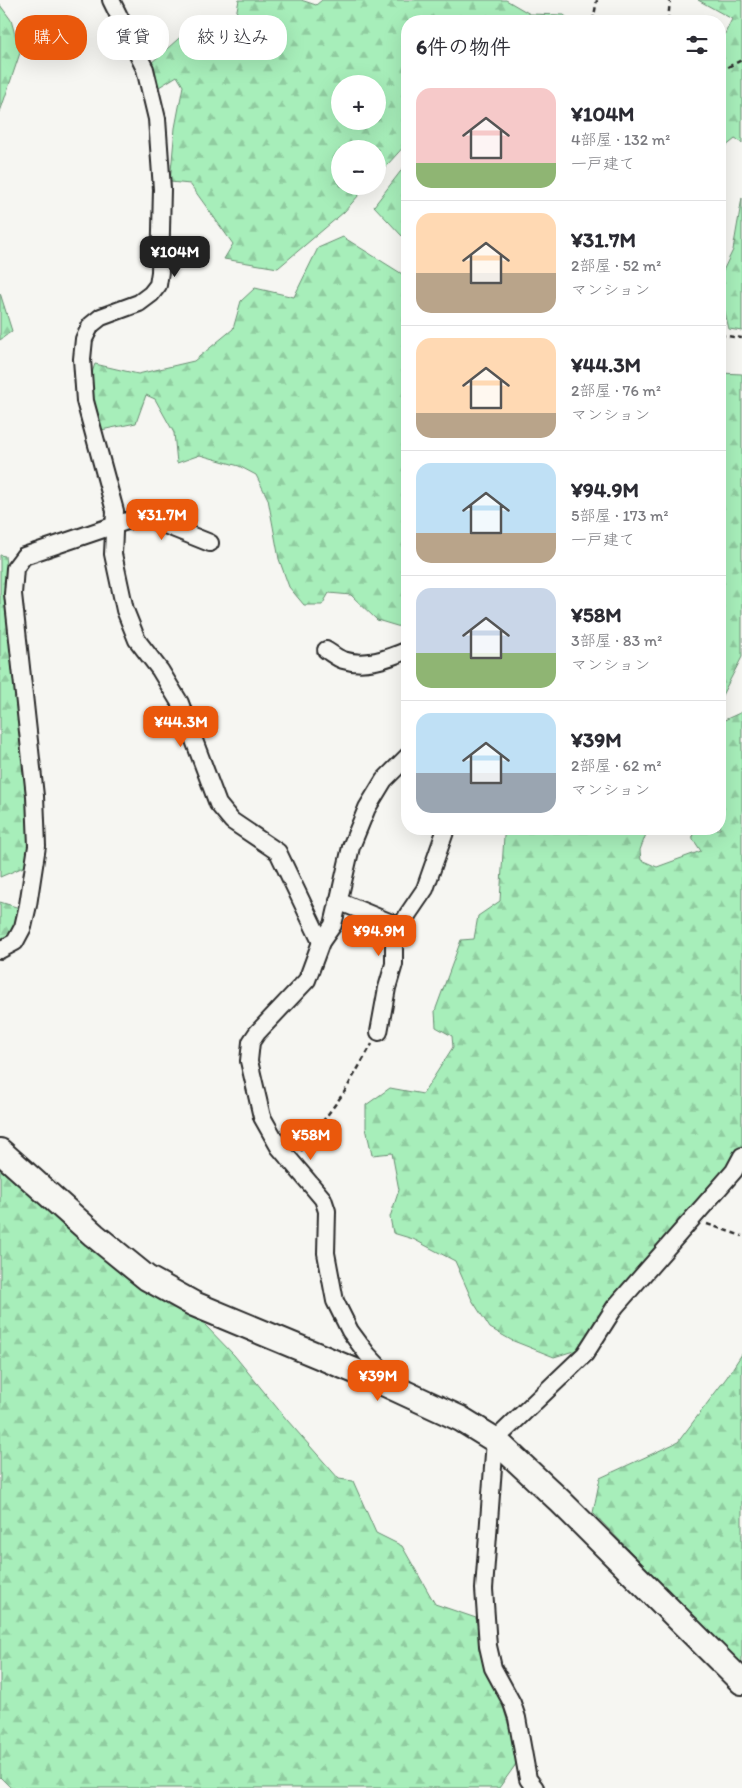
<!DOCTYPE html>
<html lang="ja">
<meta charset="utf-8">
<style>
:root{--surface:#fff;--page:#f2f2f3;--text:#2b2b33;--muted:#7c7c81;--line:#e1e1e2;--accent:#ea580c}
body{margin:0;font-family:Itim,"Klee One",sans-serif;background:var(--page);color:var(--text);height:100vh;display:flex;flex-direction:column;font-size:19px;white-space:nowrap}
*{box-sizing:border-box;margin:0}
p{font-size:16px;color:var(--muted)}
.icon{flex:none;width:28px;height:28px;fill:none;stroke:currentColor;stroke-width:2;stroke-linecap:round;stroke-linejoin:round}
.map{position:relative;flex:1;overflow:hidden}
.side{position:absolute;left:401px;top:15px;width:325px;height:820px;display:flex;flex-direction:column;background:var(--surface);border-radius:20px;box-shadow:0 5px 20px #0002}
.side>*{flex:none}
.hud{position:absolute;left:15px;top:15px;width:311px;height:45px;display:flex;gap:10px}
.tools{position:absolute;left:331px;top:75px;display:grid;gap:10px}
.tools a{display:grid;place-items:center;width:55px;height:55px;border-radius:50%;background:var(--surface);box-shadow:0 5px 20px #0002;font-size:25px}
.price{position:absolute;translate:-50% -42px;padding:0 11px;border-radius:10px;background:var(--accent);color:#fff;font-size:16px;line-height:32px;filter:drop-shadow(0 1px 2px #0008)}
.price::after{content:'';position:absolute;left:50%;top:30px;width:15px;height:11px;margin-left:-8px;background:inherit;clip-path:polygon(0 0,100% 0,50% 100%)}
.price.current{background:#222;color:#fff}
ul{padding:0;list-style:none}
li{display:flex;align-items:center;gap:15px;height:125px;padding:0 15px}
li+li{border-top:1px solid var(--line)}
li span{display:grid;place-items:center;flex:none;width:140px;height:100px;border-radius:15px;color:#555}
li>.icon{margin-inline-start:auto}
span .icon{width:60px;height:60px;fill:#fffc;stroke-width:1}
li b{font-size:21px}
h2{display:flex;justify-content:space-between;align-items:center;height:60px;padding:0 15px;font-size:21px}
.tag{padding:0 18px;border-radius:20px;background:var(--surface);box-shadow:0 5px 20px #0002;font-size:18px;line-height:45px}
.tag.current{background:var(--accent);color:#fff}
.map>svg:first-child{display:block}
.forest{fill:url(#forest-firs);stroke:#698c72;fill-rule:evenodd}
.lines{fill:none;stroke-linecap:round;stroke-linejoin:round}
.street-casing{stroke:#2b2b2b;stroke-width:20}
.secondary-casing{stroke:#2b2b2b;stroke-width:28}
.path{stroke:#2b2b2b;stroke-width:2.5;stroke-dasharray:5 4;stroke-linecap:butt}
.street{stroke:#f6f6f2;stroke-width:16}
.secondary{stroke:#f6f6f2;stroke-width:24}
</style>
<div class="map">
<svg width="742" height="1788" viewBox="0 0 742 1788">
<defs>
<pattern id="forest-firs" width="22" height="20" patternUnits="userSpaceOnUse" patternTransform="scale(1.25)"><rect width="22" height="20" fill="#a7eeba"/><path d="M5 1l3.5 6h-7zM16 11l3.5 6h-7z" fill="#90cca0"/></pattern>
</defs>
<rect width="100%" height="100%" fill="#f6f6f2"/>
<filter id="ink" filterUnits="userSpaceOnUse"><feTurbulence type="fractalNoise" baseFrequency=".02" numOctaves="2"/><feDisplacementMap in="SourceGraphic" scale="10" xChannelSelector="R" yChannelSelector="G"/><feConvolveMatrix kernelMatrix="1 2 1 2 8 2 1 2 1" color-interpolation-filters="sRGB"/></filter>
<g filter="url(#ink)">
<!-- forest -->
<g class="forest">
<path d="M239,0H301L316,5L322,0H506L530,14L564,15L571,21H408L407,143L378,175V149H340V186H367L344,212L278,268L224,259L233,244L190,184L170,182L175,128L183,86L177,76L159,87L150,64L196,23L215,29L236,15ZM340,84H378V121H340Z"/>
<path d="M698,0H742V143L735,139L720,151V87H723L720,82V44L732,19Z"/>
<path d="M0,5L11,20L20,53L0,112Z"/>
<path d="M407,163V230L402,236L374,206Z"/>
<path d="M742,198V331L729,329L720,291V277L733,250Z"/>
<path d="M343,237L407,277V629L377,620L351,595L329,593L322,605H304L289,587L279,559L268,499L256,475L239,466L200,455L177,463L174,433L155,399L146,395L136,423L101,430L89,381L95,364L138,374L194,361L233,329L241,301L255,288L294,297L318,248Z"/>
<path d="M0,293L12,331L0,340Z"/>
<path d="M720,373L742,374V657L720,699Z"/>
<path d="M0,555L5,556L30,801V834L26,866L0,877Z"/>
<path d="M742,712V1146L729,1170L611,1302L577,1350L554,1357L511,1340L490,1328L472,1300L455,1261L413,1239L393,1233L390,1217L399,1190L392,1153L372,1155L366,1128V1105L390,1088L423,1094L453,1047L452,1036L436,1027L435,1011L461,940L474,939L478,916L500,901L504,836L509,829H648L640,850L641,860L657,867L701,851L693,839L692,829H720V722Z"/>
<path d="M0,902L23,909C19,922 16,937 0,939Z"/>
<path d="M0,1157L210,1318L205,1325L234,1355L287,1420L339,1479L353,1481L376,1533L402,1546L435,1604L476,1618L486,1668L499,1693L519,1760L499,1788H11L0,1777Z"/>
<path d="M742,1354V1666L593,1513L600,1478L678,1442L727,1377Z"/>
</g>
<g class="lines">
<defs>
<g id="street">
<path d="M111,0L145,69L157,119L162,189L160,272L158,285L151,294L139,303L101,317L91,325L84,339L82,359L85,401L115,511L113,554L125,610L137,640L160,670L180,703L218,804L232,821L278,852L321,942"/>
<path d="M326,650C331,653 337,658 343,660C365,667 387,659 408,650"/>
<path d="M338,901L401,927L394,941V964L387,988L379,1032"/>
<path d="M401,927L408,914L425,889L446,829"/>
<path d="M0,950L15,942L23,927L28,905L37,846L35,796L13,594L15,568L24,556L136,518L150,519L210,543"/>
<path d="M379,1381L382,1370L367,1354L350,1331L335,1301L326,1253L327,1211L323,1199L279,1147L262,1117L249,1061L251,1042L257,1033L307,980L321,942L333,925L351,847L367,808L384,780L408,756"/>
<path d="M535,1788L528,1779L517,1718L512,1703L493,1668L488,1646L484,1589L495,1440L585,1354L615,1307L734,1171L742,1156"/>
</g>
<path id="secondary" d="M0,1151L94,1235L147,1278L194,1304L379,1381L461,1419L495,1440L560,1501L742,1682"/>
</defs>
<!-- street casing -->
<use href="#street" class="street-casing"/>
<!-- secondary casing -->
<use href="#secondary" class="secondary-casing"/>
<!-- path -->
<g class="path">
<path d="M593,21L597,0"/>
<path d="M668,21L670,0"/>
<path d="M720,71L742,60"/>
<path d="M720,335L742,338"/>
<path d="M301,1151L345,1091L372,1044"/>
<path d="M707,1224L742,1236"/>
</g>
<!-- street -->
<use href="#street" class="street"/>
<!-- secondary -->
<use href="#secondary" class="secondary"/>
</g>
</g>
</svg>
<div class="tools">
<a>+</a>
<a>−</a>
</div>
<b class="price current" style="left:175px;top:278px">¥104M</b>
<b class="price" style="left:162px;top:541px">¥31.7M</b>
<b class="price" style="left:181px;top:748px">¥44.3M</b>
<b class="price" style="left:379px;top:957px">¥94.9M</b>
<b class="price" style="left:311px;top:1161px">¥58M</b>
<b class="price" style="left:378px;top:1402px">¥39M</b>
<div class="hud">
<a class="tag current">購入</a>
<a class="tag">賃貸</a>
<a class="tag">絞り込み</a>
</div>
<section class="side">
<h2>6件の物件<svg class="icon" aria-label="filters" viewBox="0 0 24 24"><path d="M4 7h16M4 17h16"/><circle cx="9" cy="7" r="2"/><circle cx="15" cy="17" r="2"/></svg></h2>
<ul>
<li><span style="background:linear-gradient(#f6c9c9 75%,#8fb573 0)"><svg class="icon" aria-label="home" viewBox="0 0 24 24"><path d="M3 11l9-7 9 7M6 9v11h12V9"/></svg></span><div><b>¥104M</b><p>4部屋 · 132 m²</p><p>一戸建て</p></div></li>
<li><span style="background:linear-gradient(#ffd9b3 60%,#b9a48a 0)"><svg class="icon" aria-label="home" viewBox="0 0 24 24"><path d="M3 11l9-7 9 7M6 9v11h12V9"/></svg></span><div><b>¥31.7M</b><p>2部屋 · 52 m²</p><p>マンション</p></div></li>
<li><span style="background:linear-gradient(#ffd9b3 75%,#b9a48a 0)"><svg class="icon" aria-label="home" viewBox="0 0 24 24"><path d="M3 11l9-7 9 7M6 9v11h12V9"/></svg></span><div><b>¥44.3M</b><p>2部屋 · 76 m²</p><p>マンション</p></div></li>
<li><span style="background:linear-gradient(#bfe0f5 70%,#b9a48a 0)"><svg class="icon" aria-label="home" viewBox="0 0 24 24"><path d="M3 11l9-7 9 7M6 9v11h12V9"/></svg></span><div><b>¥94.9M</b><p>5部屋 · 173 m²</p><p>一戸建て</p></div></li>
<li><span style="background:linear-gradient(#c9d6e8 65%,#8fb573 0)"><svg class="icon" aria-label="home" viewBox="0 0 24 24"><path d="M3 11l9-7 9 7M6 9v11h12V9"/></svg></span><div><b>¥58M</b><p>3部屋 · 83 m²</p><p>マンション</p></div></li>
<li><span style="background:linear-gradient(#bfe0f5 60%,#9aa5b1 0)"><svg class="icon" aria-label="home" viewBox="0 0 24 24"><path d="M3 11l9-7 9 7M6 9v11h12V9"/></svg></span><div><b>¥39M</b><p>2部屋 · 62 m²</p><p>マンション</p></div></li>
</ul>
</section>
</div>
